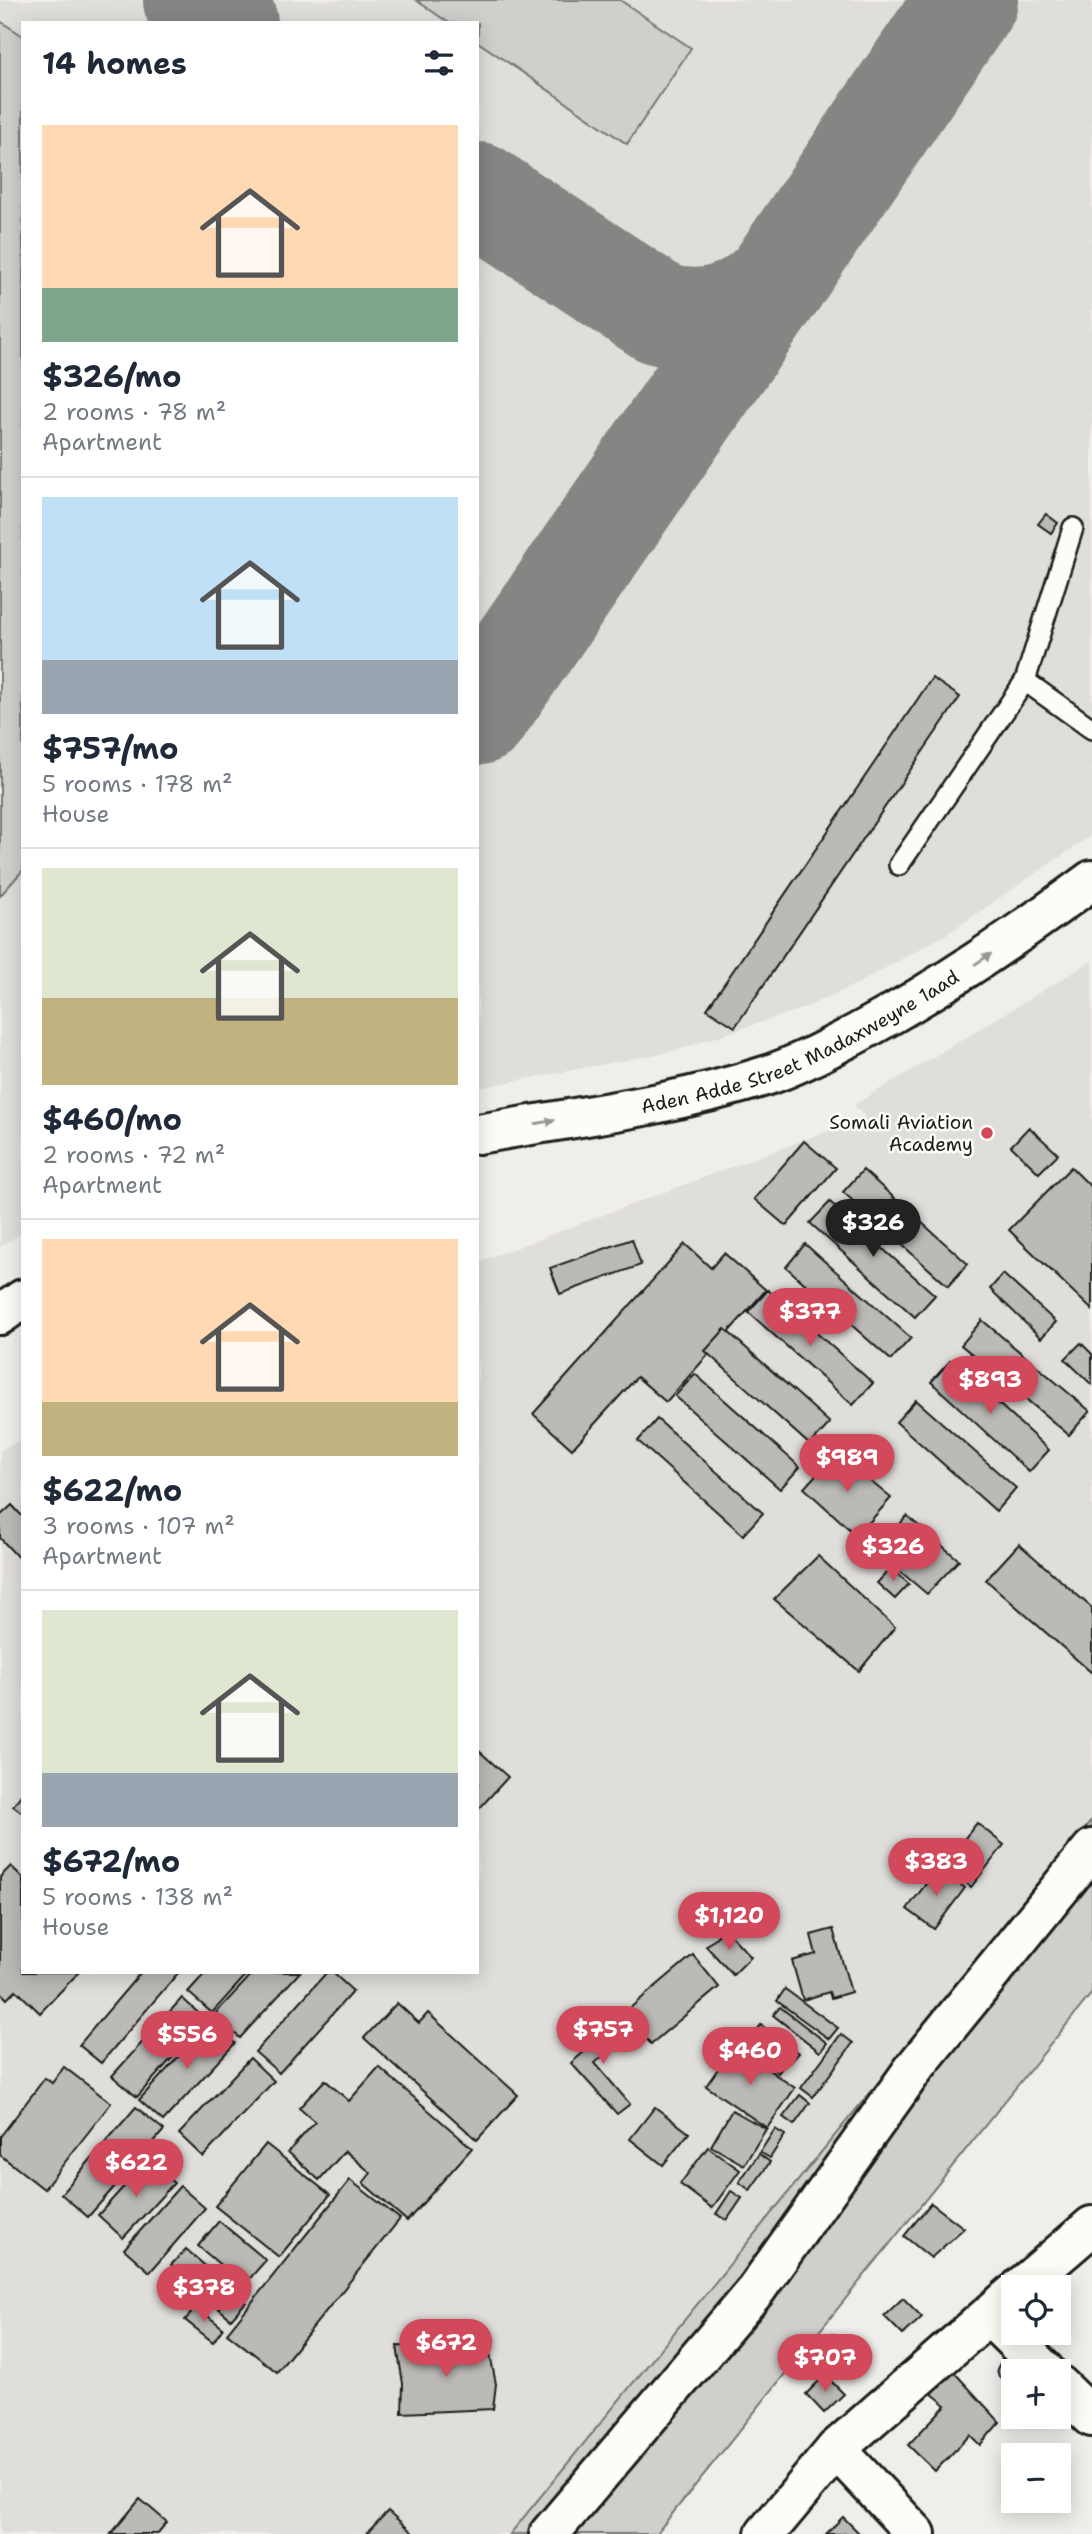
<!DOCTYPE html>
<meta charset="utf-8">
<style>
:root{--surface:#fff;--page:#f6f6f7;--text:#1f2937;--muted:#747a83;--line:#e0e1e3;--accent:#d1495b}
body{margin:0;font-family:"Shantell Sans",sans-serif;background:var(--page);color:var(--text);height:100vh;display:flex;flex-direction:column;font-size:26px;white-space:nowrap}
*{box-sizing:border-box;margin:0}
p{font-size:23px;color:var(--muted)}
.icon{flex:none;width:38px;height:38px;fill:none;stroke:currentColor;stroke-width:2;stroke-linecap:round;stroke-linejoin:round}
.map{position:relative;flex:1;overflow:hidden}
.drawer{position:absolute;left:21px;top:21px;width:458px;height:1953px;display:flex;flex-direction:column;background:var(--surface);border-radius:0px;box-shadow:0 4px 18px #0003}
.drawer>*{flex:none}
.tools{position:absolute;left:1001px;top:2275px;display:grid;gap:14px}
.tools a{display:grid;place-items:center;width:70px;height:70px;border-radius:0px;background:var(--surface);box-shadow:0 4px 18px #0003;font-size:35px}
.price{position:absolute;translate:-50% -60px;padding:0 16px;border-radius:24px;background:var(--accent);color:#fff;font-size:23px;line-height:46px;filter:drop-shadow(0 2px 4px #0008)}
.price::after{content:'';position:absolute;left:50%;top:42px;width:21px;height:16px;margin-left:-10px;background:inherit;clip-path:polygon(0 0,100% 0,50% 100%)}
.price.current{background:#222;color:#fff}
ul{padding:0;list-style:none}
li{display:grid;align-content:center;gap:14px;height:371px;padding:0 21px}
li+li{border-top:2px solid var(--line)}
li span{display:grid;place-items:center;height:217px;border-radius:0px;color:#555}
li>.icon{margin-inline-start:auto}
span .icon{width:126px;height:126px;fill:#fffc;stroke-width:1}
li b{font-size:30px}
h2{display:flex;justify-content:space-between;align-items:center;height:84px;padding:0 21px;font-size:30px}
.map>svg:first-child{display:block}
.built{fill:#e0deda}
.green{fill:#d0cfcc;stroke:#767674;stroke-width:2}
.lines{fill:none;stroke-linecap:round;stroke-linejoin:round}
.taxiway{stroke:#868583;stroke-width:102}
.building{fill:#bbbab6;stroke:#1c1c1c;stroke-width:2}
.service-casing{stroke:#1c1c1c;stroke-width:24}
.minor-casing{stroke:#1c1c1c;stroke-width:44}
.service{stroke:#fdfcf7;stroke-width:19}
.minor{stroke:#fdfcf7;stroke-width:38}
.oneway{fill:#989794}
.poi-dot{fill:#d1495b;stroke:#fdfcf7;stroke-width:2.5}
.labels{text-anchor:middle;stroke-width:5;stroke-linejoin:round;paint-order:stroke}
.street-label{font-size:19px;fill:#1c1c1c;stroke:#fdfcf7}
.poi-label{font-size:19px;fill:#1c1c1c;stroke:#fdfcf7;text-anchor:end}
</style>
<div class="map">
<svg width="1092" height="2534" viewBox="0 0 1092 2534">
<rect width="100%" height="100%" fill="#f0eeea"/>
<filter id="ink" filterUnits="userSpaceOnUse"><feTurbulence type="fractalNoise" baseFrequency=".0143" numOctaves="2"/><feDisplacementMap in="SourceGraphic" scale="14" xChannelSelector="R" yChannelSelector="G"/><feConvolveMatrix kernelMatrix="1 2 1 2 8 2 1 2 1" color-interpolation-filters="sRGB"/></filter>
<g filter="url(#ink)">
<!-- built -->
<g class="built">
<path d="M0,0H1092V835L947,934L859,983L804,1008L674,1051L478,1088V23H23V1232L0,1247Z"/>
<path d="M1092,961V1820L510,2534H0V1450L23,1439V1972H478V1262L865,1117L854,1105Z"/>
</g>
<!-- green -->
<g class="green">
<path d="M416,0H620L691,48L627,144L478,42V23H449Z"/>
<path d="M0,21L23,36V870L0,896Z"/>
<path d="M1092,1820V1993L656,2534H510Z"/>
</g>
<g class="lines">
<!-- taxiway -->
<g class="taxiway">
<path d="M194,0L227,23"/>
<path d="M478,193L660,314C705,326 744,315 776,281L967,0"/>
<path d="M478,714L776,281"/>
</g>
</g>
<!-- building -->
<g class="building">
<path d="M1046,514L1058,523L1051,533L1038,524Z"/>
<path d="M932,678L960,697L735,1027L707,1009Z"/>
<path d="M1029,1127L1058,1154L1039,1173L1011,1146Z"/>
<path d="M804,1141L836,1168L786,1226L754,1199Z"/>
<path d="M1071,1167L1092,1188V1310L1009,1230Z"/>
<path d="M863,1170L968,1264L948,1286L843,1192Z"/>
<path d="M830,1202L935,1295L915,1317L810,1223Z"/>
<path d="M632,1239L641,1265L560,1294L550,1268Z"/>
<path d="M685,1244L711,1268L724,1253L766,1290L666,1402L637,1377L572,1449L533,1414Z"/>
<path d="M805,1244L911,1338L891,1360L786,1267Z"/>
<path d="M1003,1274L1056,1322L1041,1338L990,1289Z"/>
<path d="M768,1290L873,1383L853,1405L748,1312Z"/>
<path d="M982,1320L1090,1411L1069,1435L961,1345Z"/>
<path d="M725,1329L830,1423L810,1445L705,1351Z"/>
<path d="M1081,1343L1092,1354V1385L1065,1359Z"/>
<path d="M951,1360L1049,1450L1029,1472L931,1382Z"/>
<path d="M695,1374L800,1467L780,1489L675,1396Z"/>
<path d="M916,1400L1016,1488L996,1511L896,1422Z"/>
<path d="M657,1419L763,1513L743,1535L638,1441Z"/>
<path d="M836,1453L891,1498L857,1536L804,1488Z"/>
<path d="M12,1505L23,1517V1563L0,1538V1516Z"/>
<path d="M907,1516L959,1560L927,1594L876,1551Z"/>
<path d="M1019,1544L1092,1608V1673L986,1580Z"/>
<path d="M818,1556L895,1627L859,1671L774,1599Z"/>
<path d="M891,1568L909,1584L895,1599L877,1583Z"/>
<path d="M478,1750L508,1777L478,1810Z"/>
<path d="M23,1792V1813L13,1806Z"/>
<path d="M977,1823L1004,1845L971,1887L944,1864Z"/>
<path d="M11,1866L23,1878V1972H79L40,2013L16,1990L7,1999L0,1992V1877Z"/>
<path d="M938,1868L965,1888L934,1929L907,1909Z"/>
<path d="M725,1929L751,1957L733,1975L706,1946Z"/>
<path d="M833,1929L851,1992L831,1998L829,1992L803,2000L792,1961L816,1954L811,1935Z"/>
<path d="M693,1955L719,1987L651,2044L624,2013Z"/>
<path d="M141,1972H179L101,2063L79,2045Z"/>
<path d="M206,1972H249L212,2013L188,1992Z"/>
<path d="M254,1972H300L240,2038L214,2015Z"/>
<path d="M327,1972H332L353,1991L279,2073L255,2052Z"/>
<path d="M785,1989L838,2028L829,2039L777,2001Z"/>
<path d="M182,1998L206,2020L137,2097L112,2076Z"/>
<path d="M397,2003L419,2023L428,2013L518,2095L477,2140L364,2038Z"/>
<path d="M780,2007L827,2043L820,2052L773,2015Z"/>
<path d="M622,2019L632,2031L595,2063L630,2104L617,2114L571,2063Z"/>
<path d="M210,2022L235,2043L163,2121L139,2100Z"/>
<path d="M761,2025L799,2053L791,2062L754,2034Z"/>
<path d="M841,2034L853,2043L813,2097L801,2088Z"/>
<path d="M747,2036L785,2064L778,2073L740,2044Z"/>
<path d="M734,2046L795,2088L767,2128L706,2086Z"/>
<path d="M250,2058L274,2081L203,2157L179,2134Z"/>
<path d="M64,2067L111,2103L44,2189L0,2155V2137L45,2078L52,2083Z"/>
<path d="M379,2067L472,2148L407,2221L363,2183L371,2173L345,2151L319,2180L288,2152L315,2122L299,2108L325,2080L349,2101Z"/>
<path d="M800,2095L810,2103L794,2125L783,2117Z"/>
<path d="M136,2107L164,2130L88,2217L61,2194Z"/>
<path d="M655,2107L689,2133L663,2165L630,2139Z"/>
<path d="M732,2110L766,2129L744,2165L711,2146Z"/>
<path d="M775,2129L785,2135L770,2158L760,2152Z"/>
<path d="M266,2144L330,2195L279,2257L215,2206Z"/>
<path d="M708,2147L740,2170L712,2208L680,2184Z"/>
<path d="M759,2154L770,2162L750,2190L739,2182Z"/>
<path d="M148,2160L174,2183L123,2238L98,2215Z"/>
<path d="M350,2180L400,2219L277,2372L227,2333Z"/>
<path d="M180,2186L205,2208L150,2272L124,2249Z"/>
<path d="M731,2191L742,2198L727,2220L716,2214Z"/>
<path d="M931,2203L964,2228L931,2258L904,2236Z"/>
<path d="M219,2221L266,2260L244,2285L198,2246Z"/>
<path d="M186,2249L246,2302L231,2319L210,2301L201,2311L193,2303L187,2309L172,2295L187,2279L171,2265Z"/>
<path d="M903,2298L922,2317L903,2335L884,2316Z"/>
<path d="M196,2307L223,2328L213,2342L185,2320Z"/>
<circle cx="830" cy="2347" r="13"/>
<path d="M397,2346L489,2349L496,2384L493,2409L402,2413L403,2384Z"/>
<path d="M1003,2357L1027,2371H1013V2388L999,2377L997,2369Z"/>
<path d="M953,2371L1000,2422L980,2445L970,2435L935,2471L908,2445L946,2405L932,2394Z"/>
<path d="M825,2375L844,2394L824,2413L806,2394Z"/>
<path d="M140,2499L167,2522L157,2534H111Z"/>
<path d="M388,2511L414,2534H366Z"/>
<path d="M843,2517L860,2534H826Z"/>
</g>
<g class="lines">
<defs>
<g id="service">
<path d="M1025,681L1092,729"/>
<path d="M899,865L1025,681L1073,528"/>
</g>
<g id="minor">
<path id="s1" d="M478,1134C573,1117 672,1106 765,1076C796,1066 827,1049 856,1034C940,989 1016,936 1092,880"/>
<path d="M0,1315L23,1299"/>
<path d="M1021,2287L1092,2226"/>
<path d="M989,2316L1045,2371"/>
<path d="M1059,2385L1092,2417"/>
<path d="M836,2449L916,2534"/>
<path d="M549,2534L756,2290L915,2067L1092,1849"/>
<path d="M765,2534L836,2449L1013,2294"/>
</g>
</defs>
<!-- service casing -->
<use href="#service" class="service-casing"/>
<!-- minor casing -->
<use href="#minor" class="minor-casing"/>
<!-- service -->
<use href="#service" class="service"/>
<!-- minor -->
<use href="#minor" class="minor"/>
</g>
<!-- one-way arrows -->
<defs><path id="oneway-solid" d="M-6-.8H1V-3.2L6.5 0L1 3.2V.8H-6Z" transform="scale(1.75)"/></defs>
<g class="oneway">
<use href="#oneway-solid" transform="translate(983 959) rotate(-34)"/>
<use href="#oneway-solid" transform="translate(545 1122) rotate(-10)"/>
</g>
</g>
<!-- markers -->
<circle class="poi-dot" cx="987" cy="1133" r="7"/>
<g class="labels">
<!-- street labels -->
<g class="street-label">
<text dy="7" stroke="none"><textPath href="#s1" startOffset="338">Aden Adde Street Madaxweyne 1aad</textPath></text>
</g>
<!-- poi labels -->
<g class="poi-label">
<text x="973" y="1129">Somali Aviation<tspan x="973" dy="22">Academy</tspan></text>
</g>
</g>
</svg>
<div class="tools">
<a><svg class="icon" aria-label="locate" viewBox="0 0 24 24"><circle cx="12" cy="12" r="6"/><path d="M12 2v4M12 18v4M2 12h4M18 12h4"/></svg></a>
<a>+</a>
<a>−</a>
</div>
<b class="price current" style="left:873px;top:1259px">$326</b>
<b class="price" style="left:810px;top:1348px">$377</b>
<b class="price" style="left:990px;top:1416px">$893</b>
<b class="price" style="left:847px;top:1494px">$989</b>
<b class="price" style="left:893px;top:1583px">$326</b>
<b class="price" style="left:936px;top:1898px">$383</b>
<b class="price" style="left:729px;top:1952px">$1,120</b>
<b class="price" style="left:603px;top:2066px">$757</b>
<b class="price" style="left:187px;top:2071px">$556</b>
<b class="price" style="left:750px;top:2087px">$460</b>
<b class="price" style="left:136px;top:2199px">$622</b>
<b class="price" style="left:204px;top:2324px">$378</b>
<b class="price" style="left:446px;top:2379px">$672</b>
<b class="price" style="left:825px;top:2394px">$707</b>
<section class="drawer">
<h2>14 homes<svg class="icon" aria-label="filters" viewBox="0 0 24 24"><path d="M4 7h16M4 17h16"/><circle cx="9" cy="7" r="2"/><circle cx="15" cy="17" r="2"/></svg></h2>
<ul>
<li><span style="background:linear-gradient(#ffd9b3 75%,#7fa58c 0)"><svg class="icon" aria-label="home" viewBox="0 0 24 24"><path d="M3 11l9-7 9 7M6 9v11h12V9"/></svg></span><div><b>$326/mo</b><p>2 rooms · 78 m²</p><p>Apartment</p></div></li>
<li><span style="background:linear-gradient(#bfe0f5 75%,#9aa5b1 0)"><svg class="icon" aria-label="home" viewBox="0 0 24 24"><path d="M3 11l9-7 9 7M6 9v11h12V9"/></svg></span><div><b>$757/mo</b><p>5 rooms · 178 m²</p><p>House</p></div></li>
<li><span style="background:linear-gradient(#dfe7d0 60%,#c2b280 0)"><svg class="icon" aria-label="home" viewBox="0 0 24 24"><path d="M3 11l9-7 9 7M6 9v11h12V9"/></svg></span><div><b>$460/mo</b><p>2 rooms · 72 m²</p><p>Apartment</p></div></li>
<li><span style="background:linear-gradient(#ffd9b3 75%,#c2b280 0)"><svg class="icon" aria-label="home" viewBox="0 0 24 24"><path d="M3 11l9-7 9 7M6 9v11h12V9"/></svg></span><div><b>$622/mo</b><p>3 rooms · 107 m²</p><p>Apartment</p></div></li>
<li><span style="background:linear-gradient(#dfe7d0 75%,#9aa5b1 0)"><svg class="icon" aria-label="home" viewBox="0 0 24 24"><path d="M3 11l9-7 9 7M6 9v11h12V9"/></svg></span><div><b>$672/mo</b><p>5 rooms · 138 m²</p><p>House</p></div></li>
</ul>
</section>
</div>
